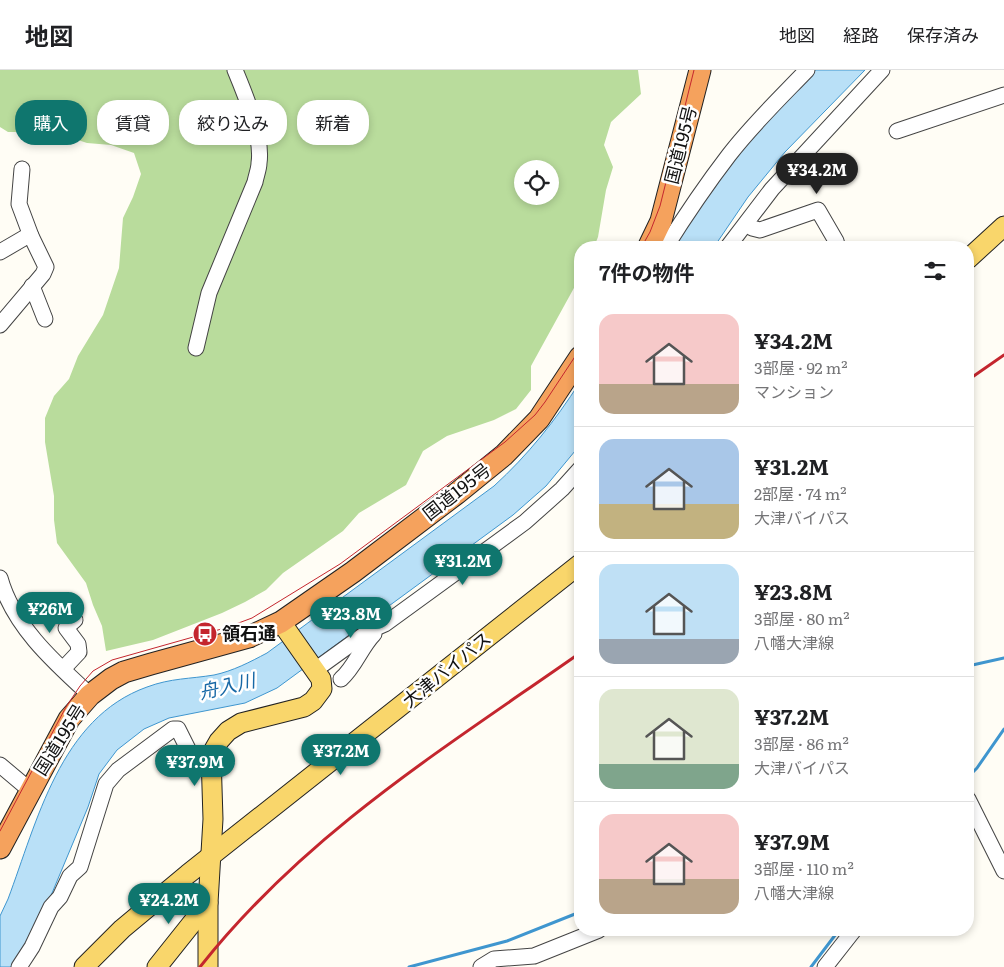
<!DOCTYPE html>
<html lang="ja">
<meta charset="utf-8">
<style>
:root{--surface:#fff;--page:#f6f6f6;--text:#202124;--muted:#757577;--line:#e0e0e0;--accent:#0f766e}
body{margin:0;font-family:Literata,"Noto Sans JP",serif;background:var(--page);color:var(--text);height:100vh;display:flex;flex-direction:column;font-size:19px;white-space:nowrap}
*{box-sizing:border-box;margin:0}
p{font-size:16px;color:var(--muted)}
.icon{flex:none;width:28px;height:28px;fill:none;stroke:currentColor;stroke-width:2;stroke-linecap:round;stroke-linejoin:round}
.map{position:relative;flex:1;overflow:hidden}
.drawer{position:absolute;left:574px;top:171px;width:400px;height:695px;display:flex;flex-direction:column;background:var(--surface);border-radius:20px;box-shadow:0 2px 8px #0003}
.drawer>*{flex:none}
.banner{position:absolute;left:15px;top:30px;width:475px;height:45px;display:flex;gap:10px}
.tools{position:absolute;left:514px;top:90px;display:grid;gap:10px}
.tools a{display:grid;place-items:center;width:45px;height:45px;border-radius:50%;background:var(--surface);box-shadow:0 2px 8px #0003;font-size:25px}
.price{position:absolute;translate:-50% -42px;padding:0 11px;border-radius:18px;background:var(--accent);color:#fff;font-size:16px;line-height:32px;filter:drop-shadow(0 1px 2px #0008)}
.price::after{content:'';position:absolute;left:50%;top:30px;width:15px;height:11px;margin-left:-8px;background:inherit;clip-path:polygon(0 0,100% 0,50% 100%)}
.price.active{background:#222;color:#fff}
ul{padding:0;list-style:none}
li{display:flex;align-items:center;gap:15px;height:125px;padding:0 25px}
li+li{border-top:1px solid var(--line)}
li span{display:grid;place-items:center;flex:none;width:140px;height:100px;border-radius:15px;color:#555}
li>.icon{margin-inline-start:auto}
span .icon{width:60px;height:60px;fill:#fffc;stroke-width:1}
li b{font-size:21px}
h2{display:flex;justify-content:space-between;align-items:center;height:60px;padding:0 25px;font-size:21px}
.pill{padding:0 18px;border-radius:20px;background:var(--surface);box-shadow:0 2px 8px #0003;font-size:18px;line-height:45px}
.pill.active{background:var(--accent);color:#fff}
header{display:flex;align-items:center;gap:30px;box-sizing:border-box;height:70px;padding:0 25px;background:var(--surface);border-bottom:1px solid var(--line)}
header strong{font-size:24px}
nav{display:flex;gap:28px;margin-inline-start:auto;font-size:18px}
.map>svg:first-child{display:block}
.forest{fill:#b9dc9c;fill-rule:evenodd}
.water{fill:#b9e0f7;stroke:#3f96cf}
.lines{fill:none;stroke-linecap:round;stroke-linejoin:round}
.stream{stroke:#3f96cf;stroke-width:3}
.minor-casing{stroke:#444;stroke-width:17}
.major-casing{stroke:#222;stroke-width:21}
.highway-casing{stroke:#222;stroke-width:23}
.minor{stroke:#fff;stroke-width:15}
.major{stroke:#f9d66b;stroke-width:19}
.highway{stroke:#f5a25d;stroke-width:21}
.tram{stroke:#c4262e;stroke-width:1}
.rail{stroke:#c4262e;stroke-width:3}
.labels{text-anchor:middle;stroke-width:5;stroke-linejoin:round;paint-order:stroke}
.street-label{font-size:18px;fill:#111;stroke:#fff}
.poi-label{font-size:18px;font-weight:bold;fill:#111;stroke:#fff;text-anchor:start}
.water-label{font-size:19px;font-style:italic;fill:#1768a6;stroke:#fff}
</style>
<header>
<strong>地図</strong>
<nav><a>地図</a><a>経路</a><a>保存済み</a></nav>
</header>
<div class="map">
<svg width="1004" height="897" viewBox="0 0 1004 897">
<rect width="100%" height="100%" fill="#fffdf5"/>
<!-- forest -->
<path class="forest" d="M0,0H638L641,24L611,52L604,75L613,97L606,120L598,167L594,177L580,178V207L531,296V320L516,339L494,350L447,366L423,381L406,415L359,443L343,461L283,503L266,520L245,532L222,543L153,570L106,581L102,556L93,535L86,513L57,473L54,450V426L45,372V348L54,326L69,309L78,286L103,245L119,198L123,148L133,127L141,104L134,83L111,75L87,73L63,65L32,62H8L0,57ZM522,99H550V126H522Z"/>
<!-- water -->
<g class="water">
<path d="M814,0H865L785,82L748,127L714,177L670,178L720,103Z"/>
<path d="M580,312V375L546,416L513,445L277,618L245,633L169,648L144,659L117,680L99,704L88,737L37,859L18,889L11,897H0V846L8,829C37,752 60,648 147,617C171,608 190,609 214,605C233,601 250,592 267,583L494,416C528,385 555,351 580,312Z"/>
</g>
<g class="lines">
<!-- stream -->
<g class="stream">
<path d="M968,596L1004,588"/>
<path d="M968,707L977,698L1004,659"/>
<path d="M409,897L507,871L580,842"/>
<path d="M811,897L839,860"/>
</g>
<defs>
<g id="minor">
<path d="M897,61L1004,25"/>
<path d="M22,99L19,134L31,166"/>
<path d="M752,158L760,160L818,140L836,171L838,178"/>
<path d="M665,178C685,146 706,115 729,85C752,55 780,28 807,0"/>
<path d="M727,178L772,119L882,0"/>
<path d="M0,182L24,168L31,166L46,197L43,204L0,255"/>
<path d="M32,216L45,249"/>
<path d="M196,278L209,223L255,112C256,106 259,99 259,93C263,67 245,24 235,0"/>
<path d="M0,508C13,556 55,593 90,625"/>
<path d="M63,599L79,582L78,574L66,558L75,550"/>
<path d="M315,600L369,561L385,554L525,452L562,419L580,399"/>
<path d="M341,609C355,597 361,577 374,564"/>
<path d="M0,695L25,716L32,718"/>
<path d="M968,729L1004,801"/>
<path d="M19,897L32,877L51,837L60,827L70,806L80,797L106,714L118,700L173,659H178L195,693L203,698H211"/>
<path d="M481,897L494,889L534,886L599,860"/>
<path d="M825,897L854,860"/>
</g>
<g id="major">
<path d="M968,189L1004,156"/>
<path d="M84,897L122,859L188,804L580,494"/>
<path d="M157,897L208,833"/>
<path d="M208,897V833L213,749L211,685L219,671L228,661L241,653L304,637L313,631L322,619L321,609L281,552"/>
</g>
<g id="highway">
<path d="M648,178L661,151L700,0"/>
<path d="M0,778L69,649L90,625L111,609L124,602L151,594L249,567L281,552L353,502L456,424L504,385L539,349L580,287"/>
</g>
</defs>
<!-- minor casing -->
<use href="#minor" class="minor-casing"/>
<!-- major casing -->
<use href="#major" class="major-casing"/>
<!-- highway casing -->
<use href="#highway" class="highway-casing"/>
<!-- minor -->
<use href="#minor" class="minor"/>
<!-- major -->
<use href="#major" class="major"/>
<!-- highway -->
<use href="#highway" class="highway"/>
<!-- tram -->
<g class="tram">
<path d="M641,178L650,162L660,136L694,0"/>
<path d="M0,761L66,637L80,616L93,601L112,590L225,558L252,548L340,494L505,372L535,345L545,332L580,279"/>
</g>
<!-- rail -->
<g class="rail">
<path d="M968,310L1004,285"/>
<path d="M200,897C305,764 443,679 580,583"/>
</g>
</g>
<!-- icons -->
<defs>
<symbol id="bus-disc" viewBox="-11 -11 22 22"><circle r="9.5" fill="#c4262e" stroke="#fff"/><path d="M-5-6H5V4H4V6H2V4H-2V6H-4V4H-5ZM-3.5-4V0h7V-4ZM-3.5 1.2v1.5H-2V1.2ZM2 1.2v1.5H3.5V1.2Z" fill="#fff"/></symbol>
</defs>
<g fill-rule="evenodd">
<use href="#bus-disc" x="191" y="550" width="28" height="28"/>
</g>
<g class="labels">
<!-- street labels -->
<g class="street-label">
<text transform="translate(681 75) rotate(-76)" y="6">国道195号</text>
<text transform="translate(457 422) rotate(-38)" y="6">国道195号</text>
<text transform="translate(447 600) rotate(-39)" y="6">大津バイパス</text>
<text transform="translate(60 670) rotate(-58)" y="6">国道195号</text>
</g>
<!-- poi labels -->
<g class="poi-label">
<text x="222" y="570">領石通</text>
</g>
<!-- water labels -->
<g class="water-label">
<text transform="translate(227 616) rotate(-13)" y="7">舟入川</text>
</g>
</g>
</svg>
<div class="tools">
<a><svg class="icon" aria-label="locate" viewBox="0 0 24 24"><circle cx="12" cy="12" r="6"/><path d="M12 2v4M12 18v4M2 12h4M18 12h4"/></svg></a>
</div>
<b class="price active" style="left:817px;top:125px">¥34.2M</b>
<b class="price" style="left:463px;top:516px">¥31.2M</b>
<b class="price" style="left:50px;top:564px">¥26M</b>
<b class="price" style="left:351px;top:569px">¥23.8M</b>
<b class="price" style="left:341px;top:706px">¥37.2M</b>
<b class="price" style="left:195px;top:717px">¥37.9M</b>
<b class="price" style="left:169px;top:855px">¥24.2M</b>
<div class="banner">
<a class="pill active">購入</a>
<a class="pill">賃貸</a>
<a class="pill">絞り込み</a>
<a class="pill">新着</a>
</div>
<section class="drawer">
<h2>7件の物件<svg class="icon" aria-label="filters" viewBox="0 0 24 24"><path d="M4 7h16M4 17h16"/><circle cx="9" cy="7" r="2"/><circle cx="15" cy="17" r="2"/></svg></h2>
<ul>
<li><span style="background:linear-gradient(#f6c9c9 70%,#b9a48a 0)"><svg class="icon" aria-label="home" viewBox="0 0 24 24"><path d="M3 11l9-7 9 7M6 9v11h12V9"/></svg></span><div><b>¥34.2M</b><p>3部屋 · 92 m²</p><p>マンション</p></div></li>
<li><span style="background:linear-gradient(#a9c7e8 65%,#c2b280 0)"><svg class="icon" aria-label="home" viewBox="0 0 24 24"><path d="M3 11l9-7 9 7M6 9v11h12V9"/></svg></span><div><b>¥31.2M</b><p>2部屋 · 74 m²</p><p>大津バイパス</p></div></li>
<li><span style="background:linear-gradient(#bfe0f5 75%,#9aa5b1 0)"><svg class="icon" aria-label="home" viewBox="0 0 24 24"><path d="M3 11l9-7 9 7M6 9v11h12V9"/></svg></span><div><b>¥23.8M</b><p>3部屋 · 80 m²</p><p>八幡大津線</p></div></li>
<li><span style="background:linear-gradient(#dfe7d0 75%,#7fa58c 0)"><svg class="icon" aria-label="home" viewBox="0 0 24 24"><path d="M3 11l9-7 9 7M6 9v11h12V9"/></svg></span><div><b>¥37.2M</b><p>3部屋 · 86 m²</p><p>大津バイパス</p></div></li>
<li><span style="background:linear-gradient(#f6c9c9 65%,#b9a48a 0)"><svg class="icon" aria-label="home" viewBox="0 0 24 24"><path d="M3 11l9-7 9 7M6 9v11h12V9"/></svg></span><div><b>¥37.9M</b><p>3部屋 · 110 m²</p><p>八幡大津線</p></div></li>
</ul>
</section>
</div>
